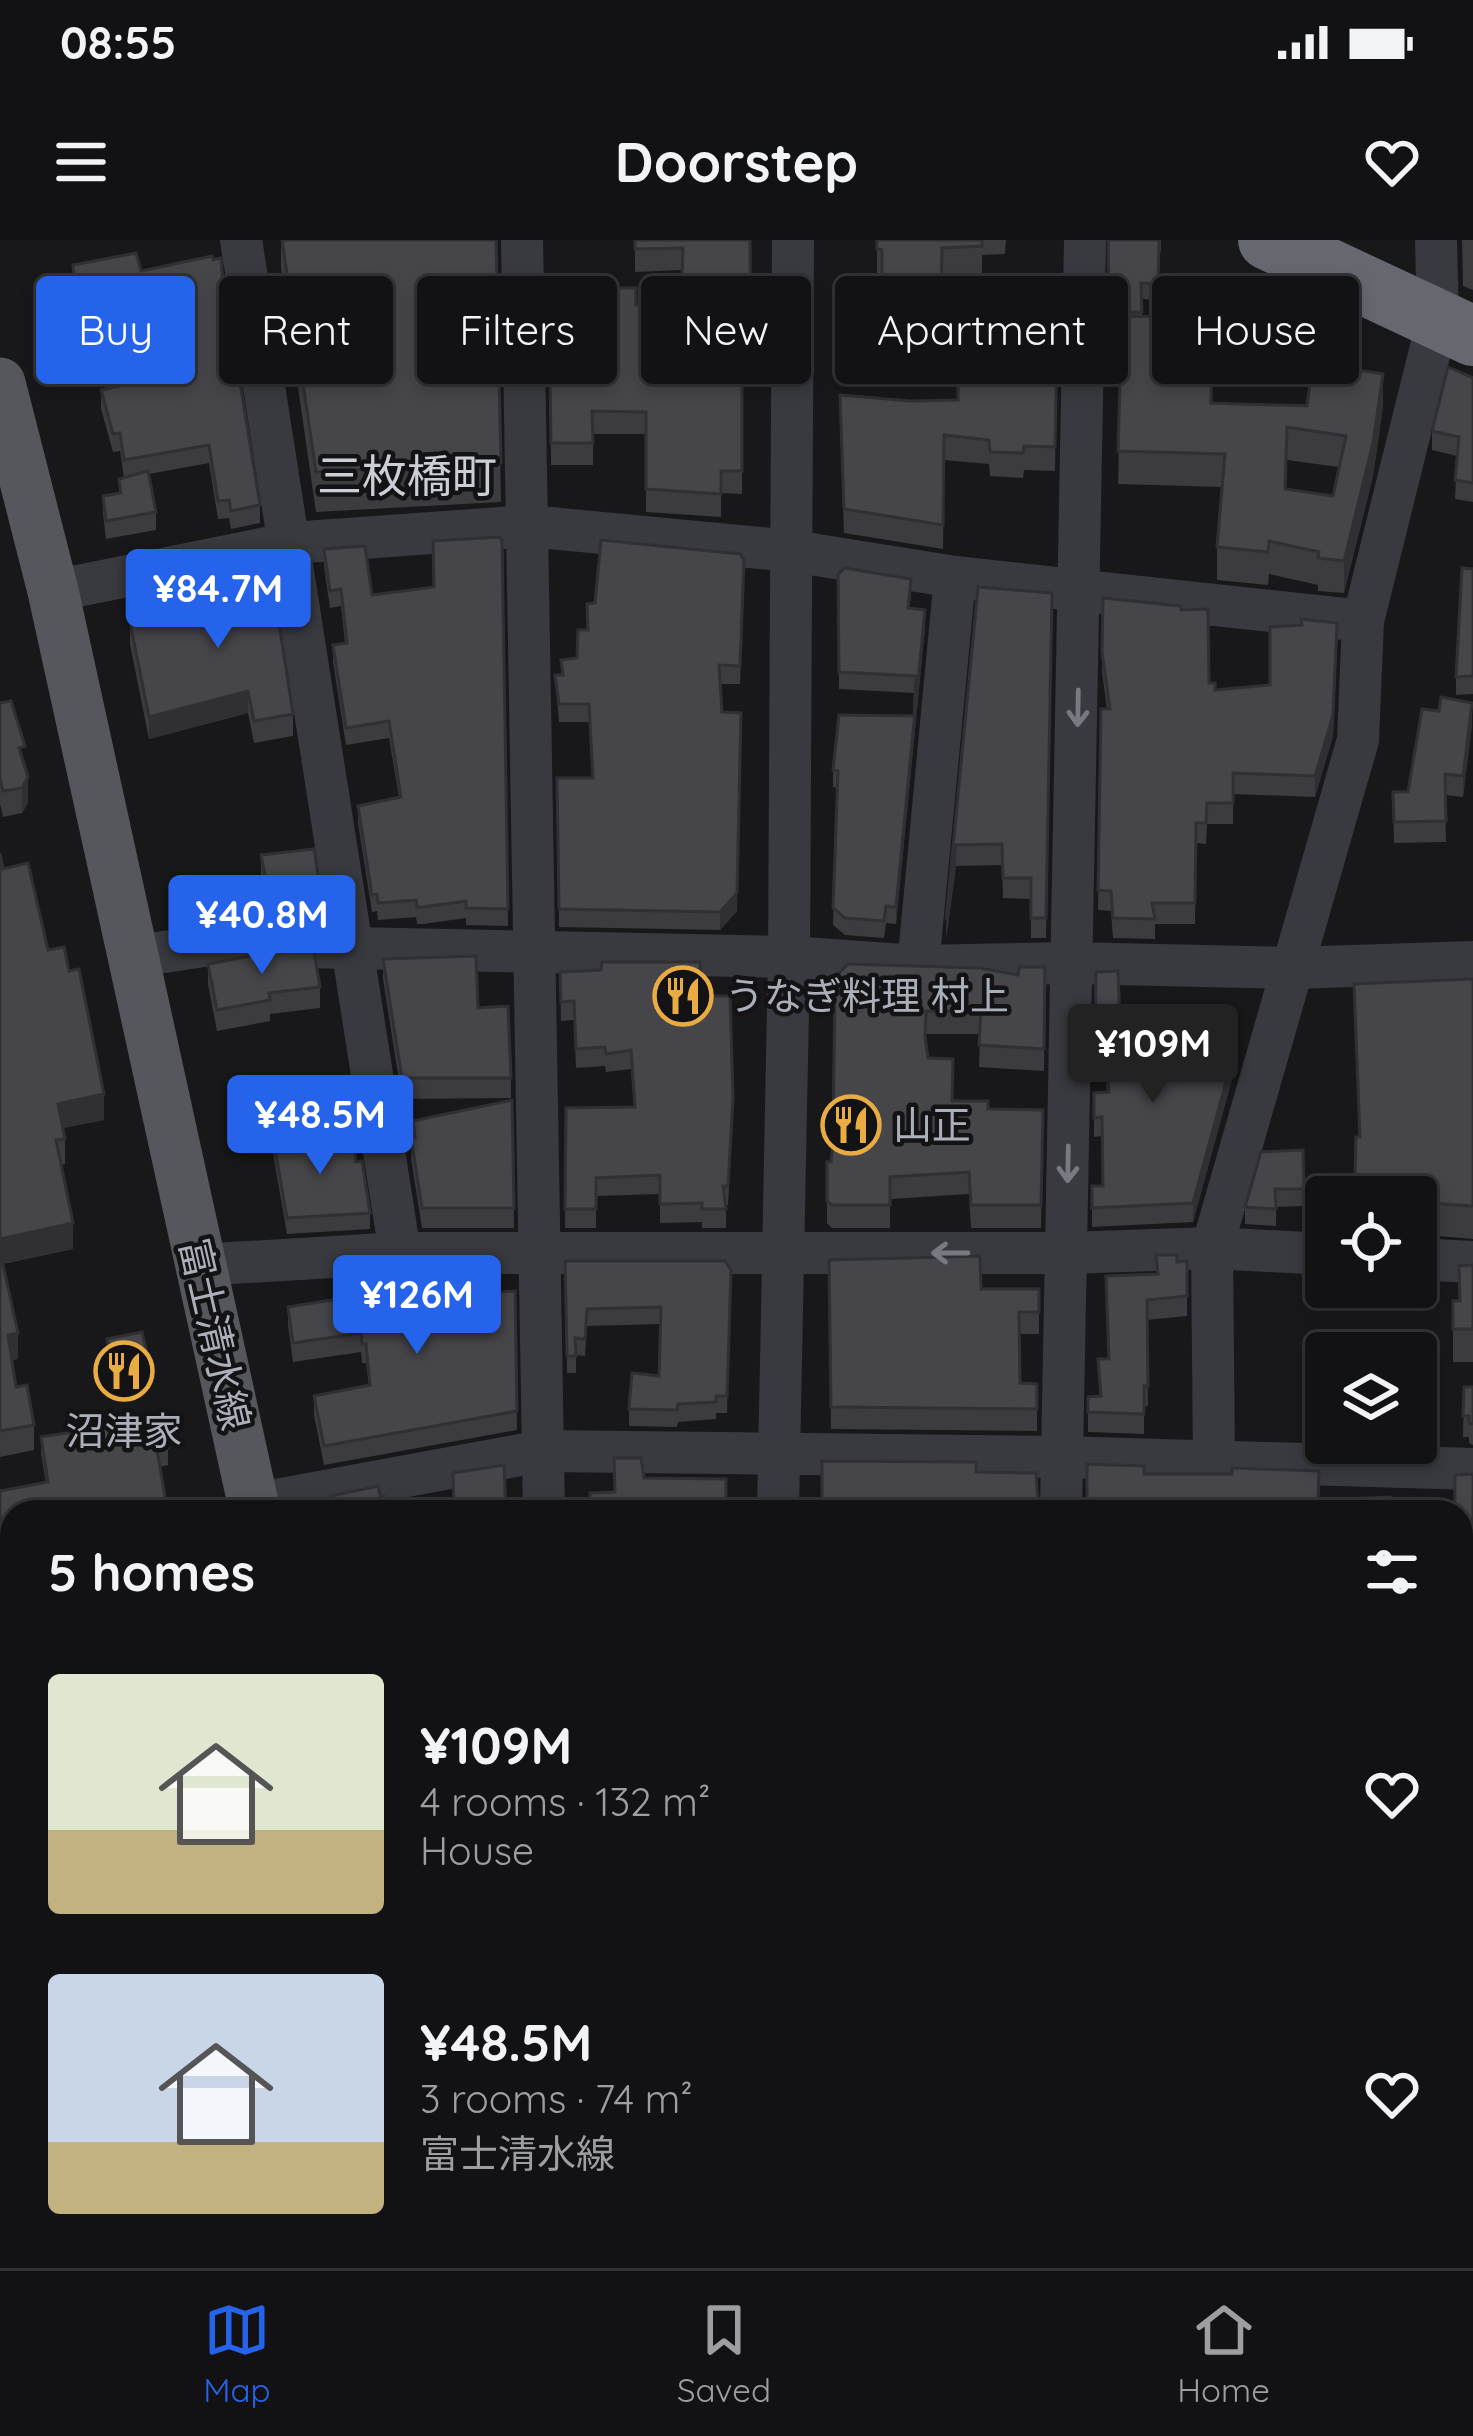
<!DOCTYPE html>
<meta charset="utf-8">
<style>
:root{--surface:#121214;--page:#1b1b1d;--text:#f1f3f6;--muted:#9c9ea0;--line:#313234;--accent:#2563eb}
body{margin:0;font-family:Quicksand,"Noto Sans JP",sans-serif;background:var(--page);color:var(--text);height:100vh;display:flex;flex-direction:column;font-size:45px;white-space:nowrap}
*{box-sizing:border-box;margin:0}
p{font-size:39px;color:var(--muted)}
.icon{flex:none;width:66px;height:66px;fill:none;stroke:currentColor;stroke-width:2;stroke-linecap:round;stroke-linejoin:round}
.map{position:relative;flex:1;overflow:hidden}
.side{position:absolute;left:0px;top:1260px;width:1473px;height:768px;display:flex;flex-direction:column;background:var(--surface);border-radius:36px 36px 0 0;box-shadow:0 6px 18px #0003,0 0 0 3px var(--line)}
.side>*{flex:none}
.top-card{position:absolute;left:36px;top:36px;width:1401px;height:108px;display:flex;gap:24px}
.tools{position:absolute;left:1305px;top:936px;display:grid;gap:24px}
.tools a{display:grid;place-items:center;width:132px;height:132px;border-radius:12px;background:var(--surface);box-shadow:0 6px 18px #0003,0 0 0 3px var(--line);font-size:60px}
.price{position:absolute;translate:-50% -102px;padding:0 27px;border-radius:12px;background:var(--accent);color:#fff;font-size:39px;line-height:78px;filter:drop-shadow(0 3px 6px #0008)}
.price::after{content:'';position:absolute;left:50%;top:72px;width:36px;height:27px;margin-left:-18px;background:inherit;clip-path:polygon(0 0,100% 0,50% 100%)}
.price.active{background:#222;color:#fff}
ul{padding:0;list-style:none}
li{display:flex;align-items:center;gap:36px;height:300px;padding:0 48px}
li span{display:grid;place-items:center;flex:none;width:336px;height:240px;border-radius:12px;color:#555}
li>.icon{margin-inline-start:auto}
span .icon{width:144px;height:144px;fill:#fffc;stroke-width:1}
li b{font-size:51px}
h2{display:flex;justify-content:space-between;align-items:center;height:144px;padding:0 48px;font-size:51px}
.tag{padding:0 42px;border-radius:12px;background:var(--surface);box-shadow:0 6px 18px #0003,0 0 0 3px var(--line);font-size:42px;line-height:108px}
.tag.active{background:var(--accent);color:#fff}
.status{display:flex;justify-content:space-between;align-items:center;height:84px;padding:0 60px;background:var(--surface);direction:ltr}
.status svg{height:33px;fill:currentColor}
header{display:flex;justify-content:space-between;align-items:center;height:156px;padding:0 48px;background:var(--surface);font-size:54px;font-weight:800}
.tabs{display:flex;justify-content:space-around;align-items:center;height:168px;border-top:3px solid var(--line);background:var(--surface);font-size:33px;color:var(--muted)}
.tabs a{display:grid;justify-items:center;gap:6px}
.tabs .active{color:var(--accent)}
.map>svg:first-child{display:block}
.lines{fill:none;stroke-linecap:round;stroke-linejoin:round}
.minor{stroke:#393a3f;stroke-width:42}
.major{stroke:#55575d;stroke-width:51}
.highway{stroke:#65686f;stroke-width:60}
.wall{fill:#3b3b40;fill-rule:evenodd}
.shaded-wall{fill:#303034}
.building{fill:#45454a;stroke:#303034;stroke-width:3;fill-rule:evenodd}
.oneway{stroke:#787a82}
.labels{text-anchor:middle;stroke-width:9;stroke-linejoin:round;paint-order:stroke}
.poi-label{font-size:39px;fill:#abafb9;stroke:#131315;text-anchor:start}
.street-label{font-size:39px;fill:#abafb9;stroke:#131315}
.quarter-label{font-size:45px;fill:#ccced5;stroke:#131315}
</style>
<div class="status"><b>08:55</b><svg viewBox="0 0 49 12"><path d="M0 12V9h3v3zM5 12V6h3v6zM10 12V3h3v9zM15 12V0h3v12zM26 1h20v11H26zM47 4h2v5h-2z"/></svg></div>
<header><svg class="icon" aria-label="menu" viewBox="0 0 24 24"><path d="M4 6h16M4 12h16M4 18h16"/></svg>Doorstep<svg class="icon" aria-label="heart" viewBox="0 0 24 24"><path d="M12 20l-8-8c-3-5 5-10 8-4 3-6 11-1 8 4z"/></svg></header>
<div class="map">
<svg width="1473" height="2028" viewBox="0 0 1473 2028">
<rect width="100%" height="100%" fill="#18181a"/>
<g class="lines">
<!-- minor -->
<g class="minor">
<path d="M241,0L400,1013"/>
<path d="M522,0L544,1272"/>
<path d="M53,351L291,303L529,286L792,311L955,337L1363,381"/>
<path d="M131,717L210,705L789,717L918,726L1070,723L1293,728L1473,722"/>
<path d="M918,726L955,337"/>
<path d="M1416,1019L1473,1022"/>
<path d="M198,1025L400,1013H1067L1212,1008L1326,1014"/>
<path d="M1214,1224L1212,1008L1358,500L1363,381L1438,79L1436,0"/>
<path d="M254,1264L542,1211L1061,1217L1473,1229"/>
<path d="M778,1272L789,717L793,0"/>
<path d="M1061,1272L1085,0"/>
<path d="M1461,1596H1473"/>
<path d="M0,1906L12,1857"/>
<path d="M1461,1946L1473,1886"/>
<path d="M166,2016L170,2028"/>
<path d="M319,2016L320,2028"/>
<path d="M987,2016L1012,2028"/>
<path d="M0,2027L25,2028"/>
<path d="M508,2028L539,2016"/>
<path d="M766,2028L767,2016"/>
<path d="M1051,2028V2016"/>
<path d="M1445,2028L1447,2016"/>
</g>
<!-- major -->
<g class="major">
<path d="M0,143L53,351L255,1272"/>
<path d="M457,2016L461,2028"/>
</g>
<!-- highway -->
<path class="highway" d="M1268,0L1473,96"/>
</g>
<!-- wall -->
<g class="wall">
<path d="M281,0H496L501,262L316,272L281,29Z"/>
<path d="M617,0H749L751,140H742V254L721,253V277L646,272V194H593V225H551L550,133H584L602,100L636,65L681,64L682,30L635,32V0Z"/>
<path d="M877,0H1006L1005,14L982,15V34L942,36L941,79H908L907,96L882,73V38L877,37Z"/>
<path d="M1108,0H1161V10L1158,19V60L1142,59V76L1180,114L1212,163L1383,166L1373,236L1344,353L1318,351V345L1269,334L1268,345L1217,340V307L1222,247L1118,244L1122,89H1109ZM1287,220L1339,227L1333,256L1286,249Z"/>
<path d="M1462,0H1473V50L1463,46Z"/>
<path d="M73,25L141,31L227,95L260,265V283L231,289L229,278L218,279L209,223L149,234L156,272V290L106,299L103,274V256L119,253V239L124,238L120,211L113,212L101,168V150L139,142L134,110L118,113L112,71L76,78Z"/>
<path d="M1044,109H1057L1055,231L1024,230L1023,238L990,236L989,224L944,220L943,309L844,293L840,180L910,161L958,160Z"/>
<path d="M1473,138V262L1455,259L1457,216L1432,210V191Z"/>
<path d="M502,300L508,686L466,685V678L423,684H417L416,677L378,680L377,671L372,672L358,583V566L399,557L389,498L346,505L333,422V405L345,403L341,366L330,368L324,326V309L372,355L434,347Z"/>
<path d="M237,318L293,474V496L254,503L248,473L149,499L130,404V382L202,370L240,358L237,340Z"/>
<path d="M744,320L740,444H720L737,671L720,690L559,687L557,538H592L589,482H559L555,435H561V420L577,418L595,363Z"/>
<path d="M1473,329V454L1456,455V437Z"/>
<path d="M838,334L911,356L909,368L925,387L896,684L886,683L884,698L845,695L833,685L837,548L833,547V530L914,476L915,453L839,449Z"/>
<path d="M978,347L1052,353L1046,698H1031V659L1003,658L1002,625L956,626L946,700Z"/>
<path d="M1103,358L1209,443L1215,450L1270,445L1337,404L1333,496L1315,557L1233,554V584H1207L1206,604L1196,603L1195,684H1155V699L1113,698L1111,671L1098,670L1101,469H1107L1102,432Z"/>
<path d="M0,463L25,527L28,563L22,573L3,577L0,564Z"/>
<path d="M1472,484L1463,557L1445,555L1446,602L1394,603L1393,552H1408Z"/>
<path d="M0,613L3,629L48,710L104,880L63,888L65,899V924L61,925L73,1009L3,1024L18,1119L12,1120L16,1147L34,1185V1210L0,1217Z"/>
<path d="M261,615L322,661V682L270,681L261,636Z"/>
<path d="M383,719L478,768L511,838V858L402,859L383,739Z"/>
<path d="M208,724L320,747V768L270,774V781L217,791L208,744Z"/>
<path d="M1045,727L1044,831L979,827L980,794H926V801L928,818L953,861L988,869L1043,870L1041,988H971L969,954L890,959V988H832L827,983V922H831L835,737L1018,735Z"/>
<path d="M560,732L702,756L733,877L728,965H726V988H702V982L660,983V954L596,956V988H565L566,868L634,867L631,829L606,832L605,826L576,828L574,780L561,781Z"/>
<path d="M1096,732L1120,784L1235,828L1193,982L1092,987V946H1103L1102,896L1094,897V853L1107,852L1104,821H1095Z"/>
<path d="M1473,739V999L1416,994V957H1355L1356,897H1359L1354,744Z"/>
<path d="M512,860L514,988H422L411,918L413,881Z"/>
<path d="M273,897L322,909L356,922L370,973V989L287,994L273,913Z"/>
<path d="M1303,910L1304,966L1276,967V986L1245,984V967Z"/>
<path d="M1156,1015L1177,1022L1187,1021V1076L1147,1080L1148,1166H1144V1194L1088,1192V1157L1100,1156L1098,1119H1108L1156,1034Z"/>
<path d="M829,1020L981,1049H1039V1094H1019L1020,1143L1037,1144V1191L831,1189Z"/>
<path d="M565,1021L731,1030L727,1173H716V1179L678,1182L677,1187L629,1186V1169L659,1136L661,1084L587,1086L585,1116L576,1115V1133H567Z"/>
<path d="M1473,1025V1122H1453V1061H1459V1026Z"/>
<path d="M515,1051L517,1190L324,1225L314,1175V1156L369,1145L366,1123H362L361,1112L293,1122L288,1085V1067Z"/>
<path d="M107,1099L148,1138L114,1148L107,1120Z"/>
<path d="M1464,1147H1473V1205L1469,1203V1197H1463Z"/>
<path d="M41,1197L168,1208V1225L160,1227L166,1272H12V1345L0,1347V1251L46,1243L41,1214Z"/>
<path d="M1087,1224L1144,1234L1392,1272H1087Z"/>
<path d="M976,1232L1036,1233L1038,1272H822Z"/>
<path d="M1473,1234V1508L1461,1509V1272L1455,1266Z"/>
<path d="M1461,1610L1473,1611V1685L1469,1684L1467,1727H1461Z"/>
<rect x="0" y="1959" width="12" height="45"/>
<path d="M1380,2016H1422L1419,2028H1384V2017Z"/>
</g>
<!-- shaded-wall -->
<g class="shaded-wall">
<path d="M112,52V71L76,78V60Z"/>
<path d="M134,92V110L118,113V95Z"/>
<path d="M1383,134V166L1373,236L1344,353V321Z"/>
<path d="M925,370V387L896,684V667Z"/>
<path d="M1337,404L1333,496L1315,557V536Z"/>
<path d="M248,451V473L149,499V477Z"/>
<path d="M1472,463V484L1463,557V536Z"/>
<path d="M741,473L737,671L720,690V672Z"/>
<path d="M28,537V563L22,573V548Z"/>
<path d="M956,605V626L946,700V680Z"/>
<path d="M1235,809V828L1193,982V963Z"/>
<path d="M104,854V880L58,889V864Z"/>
<path d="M73,983V1009L0,1024V999Z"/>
<path d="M18,1093V1119L8,1121V1095Z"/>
<path d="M148,1117V1138L114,1148V1127Z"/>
<path d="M1473,1819V1840L1465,1862L1461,1864V1844Z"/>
</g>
<!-- building -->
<g class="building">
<path d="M282,0H496L501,223L316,232Z"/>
<path d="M635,0H750L751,118H742V231H721V254L646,249V172L592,171L593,203H551L550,133H584L583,100H602V48H636V65L681,64L683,8L635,9Z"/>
<path d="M877,0H982V6L942,8L941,51L908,50L907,67L882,45V10L877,9Z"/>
<path d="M1108,0H1159L1158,44L1141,43L1142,72L1109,73Z"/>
<path d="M136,13L141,31L212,16L213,20L221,18L227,95L232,94L260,265L231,271L229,260L218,261L209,205L124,220L120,193L113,194L101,150L142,141L134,92L118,95L112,52L76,60L73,25Z"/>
<path d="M959,76L1045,83L1043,109H1057L1055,207L1024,206L1023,213L990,212L989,200L944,195L943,285L844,269L840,155L910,161L958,160Z"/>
<path d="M1122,76L1181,77L1179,114L1212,115L1211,163L1307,166L1313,123L1383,134L1373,203L1344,321L1318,318L1319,312L1269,301L1268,312L1217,307L1225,214L1118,211ZM1287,187L1346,196L1333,256L1285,249Z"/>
<path d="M1448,127L1473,138V243L1455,240L1459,197L1432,191Z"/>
<path d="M148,231L156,272L106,281L103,256L121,253L119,239Z"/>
<path d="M499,297L502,300L508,669L466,668V661L423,667H417L416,660L378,663L377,654L372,655L358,566L401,557L389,481L346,488L333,405L347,403L341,349L330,351L324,309L365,306L372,355L434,347L433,301Z"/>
<path d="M601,300L740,314L744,320L740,426L719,425L722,472L741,473L737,653L720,672L559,669L557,538H593L589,464H559L555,435H563L561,420L577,418L578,390H588L587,364L595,363Z"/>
<path d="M268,312L293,474L254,481L248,451L149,477L130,382L202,370L214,366L213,362L245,357L237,318Z"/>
<path d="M845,328L911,339L908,368L925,370L896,667L886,666L884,681L845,678L833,668L838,531L833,530L839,475L914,476L916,436L839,432L838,334Z"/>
<path d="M1462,328L1473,329V436L1456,437Z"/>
<path d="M978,347L1052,353L1046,678H1031V638H1003L1002,604L956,605L946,680Z"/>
<path d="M1103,358L1180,366L1181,370L1208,369L1209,443H1215V450L1270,445V387L1302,385L1301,379L1337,383L1333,475L1315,536L1233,533V563H1207L1206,583H1196L1195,663H1152L1155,679L1113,678L1111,651L1098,650L1101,469H1110L1102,412Z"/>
<path d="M1441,457L1472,463L1463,536L1445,534L1446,581L1394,582L1393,552H1408L1422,469L1439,471Z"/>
<path d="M11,461L25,506L19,508L28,537L22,548L3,551L0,539V463Z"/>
<path d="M314,609L322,661L270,660L261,615Z"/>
<path d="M0,613L3,629L28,623L48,710L64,707L69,731L79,729L104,854L58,864L65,899L56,900L73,983L0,999Z"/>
<path d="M277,711L314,712L320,747L269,753L270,760L217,770L208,724Z"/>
<path d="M476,716L478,768L508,766L511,838H402L383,719Z"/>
<path d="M602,722H700L702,756H730L733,858L728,946H723L726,969H702V963L660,964V935L596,938V969H565L566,868L635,867L631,810L606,814L605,807L576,809L574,761L561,762L560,732L601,730Z"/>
<path d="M848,724L980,728L1018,735L1019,727H1045L1044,809L979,805L981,772L926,771L925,796L928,818L953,819L952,861H988V869L1043,870L1041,965H971L969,932L890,937V965H832L827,961V922H831L833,904L835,737Z"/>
<path d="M1118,731L1120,784L1188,776L1192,812L1235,809L1193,963L1092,968V946H1103L1102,877L1094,878V853L1109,852L1104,802H1095L1096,732Z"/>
<path d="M1473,739V966L1416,962V957H1363V935L1355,934L1356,897H1360L1354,744Z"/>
<path d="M512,860L514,968H422L411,898L415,897L413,881Z"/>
<path d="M318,887L322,909L354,902L356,922L362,921L370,973L287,978L273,897Z"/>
<path d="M1303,910L1304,949H1275L1276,969L1245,967L1261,912Z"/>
<path d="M0,1011L18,1093L8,1095L16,1147L27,1145L34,1185L0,1191Z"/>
<path d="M1156,1015H1177V1022L1187,1021V1056L1147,1060L1148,1146H1144V1174L1088,1172V1157L1101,1156L1098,1119H1109L1106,1036L1158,1034Z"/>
<path d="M980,1016L981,1049H1039V1072H1019L1020,1143L1037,1144V1169L831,1167L829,1020Z"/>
<path d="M416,1020H443L441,1056L515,1051L517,1171L324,1206L314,1156L370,1145L366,1104H362L361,1093L293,1103L288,1067L394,1050L393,1044L414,1041Z"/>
<path d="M565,1021H725L731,1030L727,1156H716V1162L678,1164L677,1170L629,1169L632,1133L659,1136L661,1067L587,1069L585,1099L575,1098L576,1116H567Z"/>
<path d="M1473,1025V1089H1453V1061H1460L1459,1026Z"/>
<path d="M142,1092L148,1117L114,1127L107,1099Z"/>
<path d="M1464,1147H1473V1184L1469,1183V1176H1463Z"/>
<path d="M164,1178L168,1208L157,1210L166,1262L104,1272H12V1328L0,1329V1251L48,1242L41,1197Z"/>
<path d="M614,1218H641L644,1238L726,1239V1272H591L590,1253L615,1252Z"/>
<path d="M822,1221L976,1222V1232L1036,1233L1038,1262H1024V1272H822Z"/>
<path d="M1087,1224L1144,1226V1234H1232V1228L1319,1231L1318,1260L1391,1257L1392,1272H1110L1109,1262H1087Z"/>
<path d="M504,1225L506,1272H514H454L453,1233Z"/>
<path d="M1473,1234V1489L1461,1490V1272H1445V1266H1455V1235Z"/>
<path d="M378,1246L380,1256H384L386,1272H333L331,1256Z"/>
<path d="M1461,1610L1473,1611V1664H1469L1467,1707H1461Z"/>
<path d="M1461,1763L1473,1764V1819L1465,1841L1461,1844Z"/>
<path d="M0,1959H12V1984L0,1983Z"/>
<path d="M354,2016H373L387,2028H350Z"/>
<path d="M554,2016H575L579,2028H533L549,2021Z"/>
<rect x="587" y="2016" width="118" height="12"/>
<path d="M810,2016H862V2028H809Z"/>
</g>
<!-- one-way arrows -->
<defs><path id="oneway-shaft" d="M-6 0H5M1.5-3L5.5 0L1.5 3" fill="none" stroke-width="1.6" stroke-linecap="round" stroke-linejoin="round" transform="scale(3)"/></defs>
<g class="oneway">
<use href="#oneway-shaft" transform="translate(1078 468) rotate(91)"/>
<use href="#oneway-shaft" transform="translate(1068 924) rotate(91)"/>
<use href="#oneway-shaft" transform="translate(950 1013) rotate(-180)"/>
</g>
<!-- icons -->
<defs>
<symbol id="restaurant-ring" viewBox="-11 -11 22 22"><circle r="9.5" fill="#131315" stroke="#e8ac42" stroke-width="1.5"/><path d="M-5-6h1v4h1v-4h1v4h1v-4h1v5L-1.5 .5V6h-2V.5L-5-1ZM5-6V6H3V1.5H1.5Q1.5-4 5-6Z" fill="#e8ac42"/></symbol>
</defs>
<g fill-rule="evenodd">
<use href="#restaurant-ring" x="650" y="723" width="66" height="66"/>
<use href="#restaurant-ring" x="818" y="852" width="66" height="66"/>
<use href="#restaurant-ring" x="91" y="1098" width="66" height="66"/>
</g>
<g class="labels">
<!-- poi labels -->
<g class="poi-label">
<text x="725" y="770">うなぎ料理 村上</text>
<text x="893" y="899">山正</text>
<text x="124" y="1205" text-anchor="middle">沼津家</text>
</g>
<!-- street labels -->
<g class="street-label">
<text transform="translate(215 1094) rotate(77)" y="14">富士清水線</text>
</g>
<!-- quarter labels -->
<g class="quarter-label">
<text x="407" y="252">三枚橋町</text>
</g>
</g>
</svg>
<div class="tools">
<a><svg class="icon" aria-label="locate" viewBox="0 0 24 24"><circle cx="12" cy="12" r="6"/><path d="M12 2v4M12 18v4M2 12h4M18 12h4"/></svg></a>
<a><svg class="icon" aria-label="layers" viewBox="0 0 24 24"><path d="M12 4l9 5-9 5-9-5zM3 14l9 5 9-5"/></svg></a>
</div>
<b class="price" style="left:218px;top:411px">¥84.7M</b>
<b class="price" style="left:262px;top:737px">¥40.8M</b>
<b class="price active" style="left:1153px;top:866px">¥109M</b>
<b class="price" style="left:320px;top:937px">¥48.5M</b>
<b class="price" style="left:417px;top:1117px">¥126M</b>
<div class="top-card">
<a class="tag active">Buy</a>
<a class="tag">Rent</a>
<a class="tag">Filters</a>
<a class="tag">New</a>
<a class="tag">Apartment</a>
<a class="tag">House</a>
</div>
<section class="side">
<h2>5 homes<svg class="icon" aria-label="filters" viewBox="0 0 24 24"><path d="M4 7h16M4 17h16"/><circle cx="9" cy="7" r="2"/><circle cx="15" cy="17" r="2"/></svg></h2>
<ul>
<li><span style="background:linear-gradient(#dfe7d0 65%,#c2b280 0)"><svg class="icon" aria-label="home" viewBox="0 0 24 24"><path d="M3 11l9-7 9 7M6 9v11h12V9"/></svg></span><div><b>¥109M</b><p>4 rooms · 132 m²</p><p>House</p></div><svg class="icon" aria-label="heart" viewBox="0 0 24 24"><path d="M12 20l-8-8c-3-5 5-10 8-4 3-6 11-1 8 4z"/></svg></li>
<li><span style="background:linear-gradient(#c9d6e8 70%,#c2b280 0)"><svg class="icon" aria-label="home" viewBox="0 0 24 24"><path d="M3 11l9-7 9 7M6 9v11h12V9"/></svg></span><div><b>¥48.5M</b><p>3 rooms · 74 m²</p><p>富士清水線</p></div><svg class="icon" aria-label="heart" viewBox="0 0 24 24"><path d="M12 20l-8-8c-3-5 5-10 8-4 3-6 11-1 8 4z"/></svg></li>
</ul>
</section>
</div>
<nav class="tabs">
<a class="active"><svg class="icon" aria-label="map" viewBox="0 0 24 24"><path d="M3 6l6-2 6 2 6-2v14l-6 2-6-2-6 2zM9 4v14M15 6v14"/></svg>Map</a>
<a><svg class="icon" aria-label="saved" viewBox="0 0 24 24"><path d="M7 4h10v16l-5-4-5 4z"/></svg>Saved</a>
<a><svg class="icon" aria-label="home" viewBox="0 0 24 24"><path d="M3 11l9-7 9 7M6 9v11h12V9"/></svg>Home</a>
</nav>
